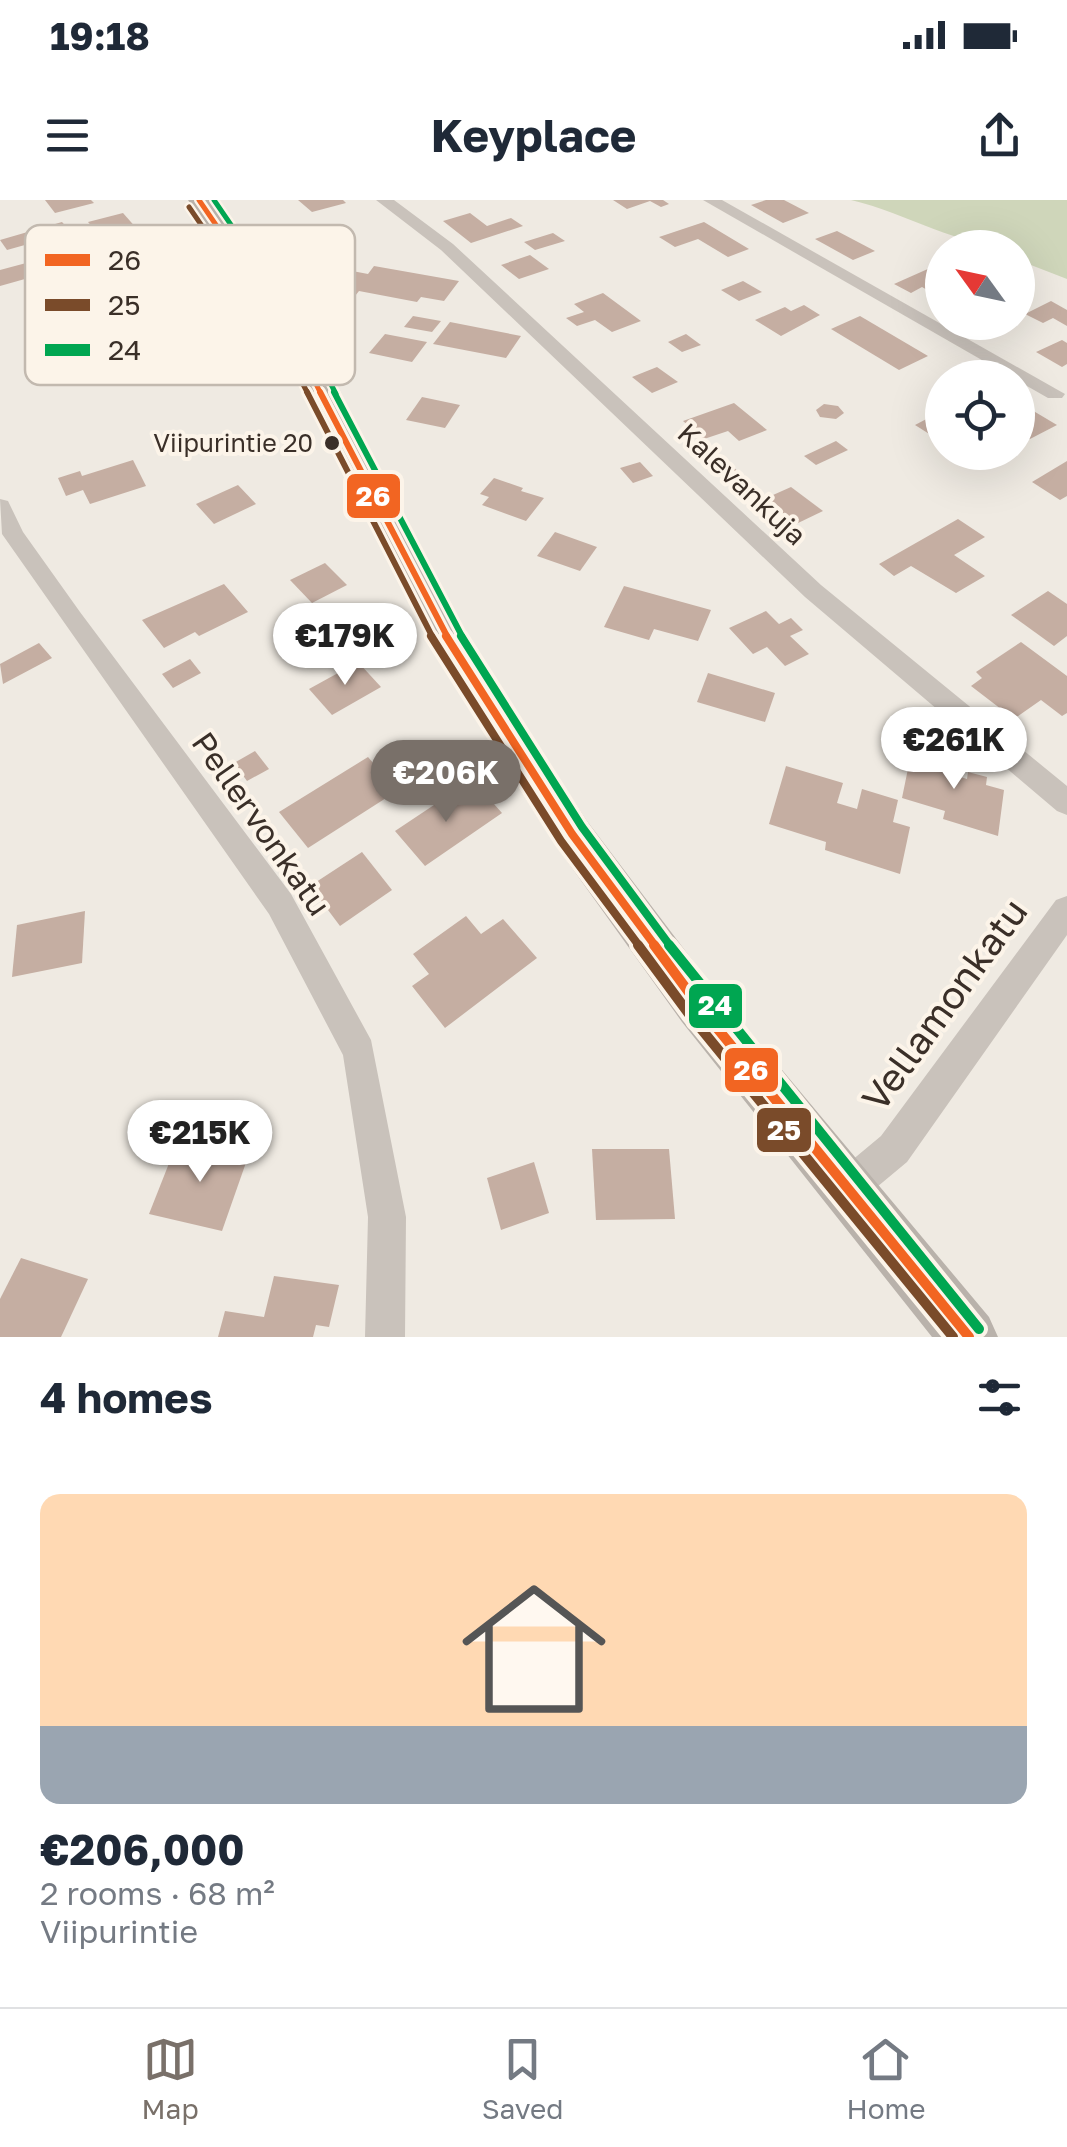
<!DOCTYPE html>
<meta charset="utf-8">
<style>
:root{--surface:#fff;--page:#f2f2f3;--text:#1f2937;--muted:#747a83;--line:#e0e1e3;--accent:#797069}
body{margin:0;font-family:"Golos Text",sans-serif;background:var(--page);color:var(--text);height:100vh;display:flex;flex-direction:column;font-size:38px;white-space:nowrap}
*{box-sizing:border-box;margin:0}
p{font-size:32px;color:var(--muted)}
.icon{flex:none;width:55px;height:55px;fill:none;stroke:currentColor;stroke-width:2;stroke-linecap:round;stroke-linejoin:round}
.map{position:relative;height:1137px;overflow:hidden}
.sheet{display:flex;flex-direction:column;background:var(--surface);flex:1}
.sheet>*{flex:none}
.needle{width:65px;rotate:303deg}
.tools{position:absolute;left:925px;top:30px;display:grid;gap:20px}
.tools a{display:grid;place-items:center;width:110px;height:110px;border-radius:50%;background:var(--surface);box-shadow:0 10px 40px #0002;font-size:50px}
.price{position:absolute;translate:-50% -85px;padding:0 22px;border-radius:35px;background:#fff;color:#222;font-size:32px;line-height:65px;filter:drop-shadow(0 2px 5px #0008)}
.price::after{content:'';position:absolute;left:50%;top:60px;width:30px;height:22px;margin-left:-15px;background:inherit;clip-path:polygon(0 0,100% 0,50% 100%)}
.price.selected{background:var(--accent);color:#fff}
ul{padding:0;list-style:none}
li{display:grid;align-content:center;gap:20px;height:530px;padding:0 40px}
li+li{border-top:2px solid var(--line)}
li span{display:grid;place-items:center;height:310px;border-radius:20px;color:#555}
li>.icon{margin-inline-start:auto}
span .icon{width:180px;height:180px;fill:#fffc;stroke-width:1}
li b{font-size:42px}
h2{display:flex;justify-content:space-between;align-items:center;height:120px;padding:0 40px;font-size:42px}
.status{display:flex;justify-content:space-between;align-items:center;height:70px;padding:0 50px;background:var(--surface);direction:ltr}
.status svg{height:28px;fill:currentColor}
header{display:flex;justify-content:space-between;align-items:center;height:130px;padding:0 40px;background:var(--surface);font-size:45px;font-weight:700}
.tabs{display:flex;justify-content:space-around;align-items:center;height:140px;border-top:2px solid var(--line);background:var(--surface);font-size:28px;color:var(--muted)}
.tabs a{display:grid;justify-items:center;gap:5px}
.tabs .selected{color:var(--accent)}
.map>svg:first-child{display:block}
.green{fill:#cfd6ba}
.building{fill:#c5aea2}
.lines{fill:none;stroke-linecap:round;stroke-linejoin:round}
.service{fill:#c9c2bb;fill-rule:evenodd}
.minor{fill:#c9c2bb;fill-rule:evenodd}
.secondary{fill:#b9b2ab;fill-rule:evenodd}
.bus-1-far3-casing{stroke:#fcf4e9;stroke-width:10}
.bus-1-far2-casing{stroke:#fcf4e9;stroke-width:12}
.bus-1-far1-casing{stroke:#fcf4e9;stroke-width:15}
.bus-1-casing{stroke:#fcf4e9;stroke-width:18}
.bus-2-far3-casing{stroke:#fcf4e9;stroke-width:10}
.bus-2-far2-casing{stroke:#fcf4e9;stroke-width:12}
.bus-2-far1-casing{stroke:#fcf4e9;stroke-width:15}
.bus-2-casing{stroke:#fcf4e9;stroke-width:18}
.bus-3-far3-casing{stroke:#fcf4e9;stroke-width:10}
.bus-3-far2-casing{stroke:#fcf4e9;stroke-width:12}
.bus-3-far1-casing{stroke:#fcf4e9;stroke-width:15}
.bus-3-casing{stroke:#fcf4e9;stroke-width:18}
.bus-1-far3{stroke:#f26522;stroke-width:5}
.bus-1-far2{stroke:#f26522;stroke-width:6}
.bus-1-far1{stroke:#f26522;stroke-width:8}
.bus-1{stroke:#f26522;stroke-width:10}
.bus-2-far3{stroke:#7a4b2a;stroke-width:5}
.bus-2-far2{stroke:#7a4b2a;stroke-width:6}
.bus-2-far1{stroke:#7a4b2a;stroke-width:8}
.bus-2{stroke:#7a4b2a;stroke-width:10}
.bus-3-far3{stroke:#00a651;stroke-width:5}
.bus-3-far2{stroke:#00a651;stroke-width:6}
.bus-3-far1{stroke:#00a651;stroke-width:8}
.bus-3{stroke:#00a651;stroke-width:10}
.bus-dot{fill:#3a2f28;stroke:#fcf4e9;stroke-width:4}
.labels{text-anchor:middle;stroke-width:8;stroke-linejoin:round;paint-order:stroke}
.far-bus-label{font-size:25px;fill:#3a2f28;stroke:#fcf4e9;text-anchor:end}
.far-street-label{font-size:28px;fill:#3a2f28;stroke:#fcf4e9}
.street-label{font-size:32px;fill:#3a2f28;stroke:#fcf4e9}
.near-street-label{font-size:38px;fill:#3a2f28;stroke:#fcf4e9}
.key{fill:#fcf4e9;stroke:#c2b9af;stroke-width:2.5}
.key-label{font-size:28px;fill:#3a2f28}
.line-badge{stroke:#fcf4e9;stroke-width:4}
.badge-label{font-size:28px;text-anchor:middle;font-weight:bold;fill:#fff}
</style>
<div class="status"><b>19:18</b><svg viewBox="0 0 49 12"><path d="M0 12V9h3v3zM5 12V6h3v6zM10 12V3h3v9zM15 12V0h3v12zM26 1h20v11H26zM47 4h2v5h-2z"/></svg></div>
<header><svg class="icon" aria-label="menu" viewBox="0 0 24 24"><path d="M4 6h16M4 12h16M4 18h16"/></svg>Keyplace<svg class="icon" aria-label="share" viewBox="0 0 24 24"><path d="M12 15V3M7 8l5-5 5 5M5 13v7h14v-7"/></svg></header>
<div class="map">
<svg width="1067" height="1137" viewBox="0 0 1067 1137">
<rect width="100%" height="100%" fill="#efeae2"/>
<!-- green -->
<path class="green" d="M851,0H1067V79L1018,60V48C960,48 907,13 851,0Z"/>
<!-- building -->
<g class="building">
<path d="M45,0H91L94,3L55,13Z"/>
<path d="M298,0H343L346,3L312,12Z"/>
<path d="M613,0H663L669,4L661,7L650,1L627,9Z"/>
<path d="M766,0H784L809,13L783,23L751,5Z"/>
<path d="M123,13L153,47L115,54L88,22Z"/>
<path d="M470,13L487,26L511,18L523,26L471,43L443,21Z"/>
<path d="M62,22L71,32L7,50L0,40Z"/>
<path d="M704,22L749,49L728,57L698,39L675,47L659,37Z"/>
<path d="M837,31L875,51L853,60L815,39Z"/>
<path d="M553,33L565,41L535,50L524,42Z"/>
<path d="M86,47L96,59L0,86V70Z"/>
<path d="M530,55L549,69L519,79L501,65Z"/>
<path d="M374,66L459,81L444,101L421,97L417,102L359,91L355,96L328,91L347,70L368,74Z"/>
<path d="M930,68L942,75V94L938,96L922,87L911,93L894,84Z"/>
<path d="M743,81L762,92L739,101L721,90Z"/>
<path d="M603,93L641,121L612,132L595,120L577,126L566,118L584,112L574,104Z"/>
<path d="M1051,101L1067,110V126L1053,118L1043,123L1025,114Z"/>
<path d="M804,105L820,115L781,136L755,120L785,107L791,111Z"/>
<path d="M413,116L441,121L432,132L404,127Z"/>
<path d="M860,116L928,156L899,170L831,129Z"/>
<path d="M450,122L521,136L506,158L433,144Z"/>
<path d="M385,134L427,142L412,162L369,153Z"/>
<path d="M686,134L701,145L682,152L668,142Z"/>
<path d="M1062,140L1067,143V164L1062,167L1036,152Z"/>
<path d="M657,167L678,182L652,193L632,177Z"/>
<path d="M422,197L460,205L445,228L406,220Z"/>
<path d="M734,203L767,230L739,241L728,231L704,239L683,221Z"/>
<path d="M1020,203L1057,225L1030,239L1018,232Z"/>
<path d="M824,204L838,206L844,213L836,219L820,217L816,210Z"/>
<path d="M934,215L942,220V242L915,225Z"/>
<path d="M836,241L848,250L816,265L804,256Z"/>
<path d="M722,257L742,275L727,281L708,263Z"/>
<path d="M133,260L146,286L90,304L83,290L66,296L58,278L80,271L82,276Z"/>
<path d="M1067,261V296L1060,300L1032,282Z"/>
<path d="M640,262L653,276L633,283L620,268Z"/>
<path d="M494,278L523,288L521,291L544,298L526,321L482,305L489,297L480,294Z"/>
<path d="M238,285L256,304L214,324L196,304Z"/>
<path d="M791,287L823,311L796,324L764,299Z"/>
<path d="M958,319L985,337L954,355L985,376L956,393L911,366L894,376L879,364Z"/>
<path d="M555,332L597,347L580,371L537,356Z"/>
<path d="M325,363L347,385L312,403L290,380Z"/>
<path d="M224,384L248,412L199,436L195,432L164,448L142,420Z"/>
<path d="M624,386L711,410L698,441L654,429L649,440L604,427Z"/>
<path d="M1048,391L1067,404V436L1054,446L1011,415Z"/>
<path d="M766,411L779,424L791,418L803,430L790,436L809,454L785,466L767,447L753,454L729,428Z"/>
<path d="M1021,442L1067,476V513L1062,516L1041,500L1014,519L971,486L982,478L976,472Z"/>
<path d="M39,443L52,458L3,484L0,464Z"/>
<path d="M190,459L201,473L173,488L162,474Z"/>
<path d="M358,462L381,487L332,515L309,489Z"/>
<path d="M708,473L775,493L765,522L697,502Z"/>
<path d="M930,546L955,553L951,574L967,579L968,572L987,577L986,585L1004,590L998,636L943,619L945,611L902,598L911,554L928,559Z"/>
<path d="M255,551L269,569L247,581L234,563Z"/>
<path d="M368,557L397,591L308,648L279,612Z"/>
<path d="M786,566L843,583L837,603L857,609L862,589L898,600L893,622L910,627L900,674L825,650L826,642L769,624Z"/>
<path d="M458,589L471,604L485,594L502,613L425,666L395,631Z"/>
<path d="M362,652L392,690L340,726L310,686Z"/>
<path d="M85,711L82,763L12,777L17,725Z"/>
<path d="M466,716L481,734L503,719L537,758L445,828L412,786L429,774L413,754Z"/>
<path d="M179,938L249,954L222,1031L149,1014Z"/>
<path d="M592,949H669L675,1019L596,1020Z"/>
<path d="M534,962L549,1013L501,1030L487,978Z"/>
<path d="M21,1058L88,1079L61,1137H0V1099Z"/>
<path d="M274,1076L339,1085L329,1127L316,1125L313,1137H218L225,1111L264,1117Z"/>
</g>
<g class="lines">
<!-- service -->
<path class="service" d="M228,42L235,44L156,67L152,64Z"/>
<!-- minor -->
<g class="minor">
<path d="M376,0H394L453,44L821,385L1067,586V615L1057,611L805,397L441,50Z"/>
<path d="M703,0H722L1065,194L1062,198H1048Z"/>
<path d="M0,299L8,301L23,332L80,412L291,694L371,840L406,1017L405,1137H365L368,1017L343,855L269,714L2,334Z"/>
<path d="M1067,696V735L907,962L859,1002L846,1007L833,1002L828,989L833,976L881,936L1056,700Z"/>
</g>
<!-- secondary -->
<path class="secondary" d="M188,0H210L306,136L451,414L587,621L715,790L989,1117L998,1137H932L682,822L557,647L498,556L418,418L279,136Z"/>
<defs>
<path id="bus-1-far3" d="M199,0L292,136L321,194"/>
<path id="bus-1-far2" d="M320,192L448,438"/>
<path id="bus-1-far1" d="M446,436L572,634L656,747"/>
<path id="bus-1" d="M654,745L699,806L969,1137"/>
<path id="bus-2-far3" d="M189,7L282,143L308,194"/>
<path id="bus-2-far2" d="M307,192L433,438"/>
<path id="bus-2-far1" d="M431,436L561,641L640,747"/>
<path id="bus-2" d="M638,745L689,814L953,1137"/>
<path id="bus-3-far3" d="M214,0L303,130L336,194"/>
<path id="bus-3-far2" d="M334,192L463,438"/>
<path id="bus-3-far1" d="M461,436L582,627L671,747"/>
<path id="bus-3" d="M669,745L979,1129"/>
</defs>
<!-- bus-1-far3 casing -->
<use href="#bus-1-far3" class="bus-1-far3-casing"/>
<!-- bus-1-far2 casing -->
<use href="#bus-1-far2" class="bus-1-far2-casing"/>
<!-- bus-1-far1 casing -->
<use href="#bus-1-far1" class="bus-1-far1-casing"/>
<!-- bus-1 casing -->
<use href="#bus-1" class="bus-1-casing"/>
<!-- bus-2-far3 casing -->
<use href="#bus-2-far3" class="bus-2-far3-casing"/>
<!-- bus-2-far2 casing -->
<use href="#bus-2-far2" class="bus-2-far2-casing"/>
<!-- bus-2-far1 casing -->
<use href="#bus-2-far1" class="bus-2-far1-casing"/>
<!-- bus-2 casing -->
<use href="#bus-2" class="bus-2-casing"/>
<!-- bus-3-far3 casing -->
<use href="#bus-3-far3" class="bus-3-far3-casing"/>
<!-- bus-3-far2 casing -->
<use href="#bus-3-far2" class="bus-3-far2-casing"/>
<!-- bus-3-far1 casing -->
<use href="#bus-3-far1" class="bus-3-far1-casing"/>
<!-- bus-3 casing -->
<use href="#bus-3" class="bus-3-casing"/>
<!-- bus-1-far3 -->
<use href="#bus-1-far3" class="bus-1-far3"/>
<!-- bus-1-far2 -->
<use href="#bus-1-far2" class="bus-1-far2"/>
<!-- bus-1-far1 -->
<use href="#bus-1-far1" class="bus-1-far1"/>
<!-- bus-1 -->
<use href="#bus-1" class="bus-1"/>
<!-- bus-2-far3 -->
<use href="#bus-2-far3" class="bus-2-far3"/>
<!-- bus-2-far2 -->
<use href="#bus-2-far2" class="bus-2-far2"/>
<!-- bus-2-far1 -->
<use href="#bus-2-far1" class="bus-2-far1"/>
<!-- bus-2 -->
<use href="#bus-2" class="bus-2"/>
<!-- bus-3-far3 -->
<use href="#bus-3-far3" class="bus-3-far3"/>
<!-- bus-3-far2 -->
<use href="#bus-3-far2" class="bus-3-far2"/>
<!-- bus-3-far1 -->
<use href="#bus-3-far1" class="bus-3-far1"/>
<!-- bus-3 -->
<use href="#bus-3" class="bus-3"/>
</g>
<!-- markers -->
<circle class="bus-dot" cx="332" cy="243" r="9"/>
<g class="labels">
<!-- far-bus labels -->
<g class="far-bus-label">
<text x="313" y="252">Viipurintie 20</text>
</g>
<!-- far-street labels -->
<g class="far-street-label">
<text transform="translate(742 284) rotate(43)" y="10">Kalevankuja</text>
</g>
<!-- street labels -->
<g class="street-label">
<text transform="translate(261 624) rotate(55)" y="11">Pellervonkatu</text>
</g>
<!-- near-street labels -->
<g class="near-street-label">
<text transform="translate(945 805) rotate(-54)" y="13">Vellamonkatu</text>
</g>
</g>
<!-- legend -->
<rect x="25" y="25" width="330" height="160" rx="15" class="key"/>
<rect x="45" y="54" width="45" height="12" fill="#f26522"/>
<rect x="45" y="99" width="45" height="12" fill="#7a4b2a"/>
<rect x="45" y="144" width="45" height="12" fill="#00a651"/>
<g class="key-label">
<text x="108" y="70">26</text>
<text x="108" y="115">25</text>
<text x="108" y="160">24</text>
</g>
<g class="line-badge">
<rect x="345" y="272" width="57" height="48" rx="10" fill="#f26522"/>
<rect x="687" y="782" width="57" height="48" rx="10" fill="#00a651"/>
<rect x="723" y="846" width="57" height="48" rx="10" fill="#f26522"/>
<rect x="755" y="906" width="58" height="48" rx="10" fill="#7a4b2a"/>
</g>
<g class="badge-label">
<text x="373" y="306">26</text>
<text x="715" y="815">24</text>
<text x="751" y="880">26</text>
<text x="784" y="940">25</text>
</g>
</svg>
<div class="tools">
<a><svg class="needle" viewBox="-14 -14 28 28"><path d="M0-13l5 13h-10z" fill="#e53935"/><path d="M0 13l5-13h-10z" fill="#747a83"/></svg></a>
<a><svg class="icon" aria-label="locate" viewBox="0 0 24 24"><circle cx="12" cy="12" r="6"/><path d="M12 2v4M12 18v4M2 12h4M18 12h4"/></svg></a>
</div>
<b class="price" style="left:345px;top:488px">€179K</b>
<b class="price" style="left:954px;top:592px">€261K</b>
<b class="price selected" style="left:446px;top:625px">€206K</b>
<b class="price" style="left:200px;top:985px">€215K</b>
</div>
<section class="sheet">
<h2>4 homes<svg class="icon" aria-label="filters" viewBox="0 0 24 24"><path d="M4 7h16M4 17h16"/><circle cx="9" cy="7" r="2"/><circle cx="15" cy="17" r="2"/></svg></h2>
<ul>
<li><span style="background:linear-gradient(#ffd9b3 75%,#9aa5b1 0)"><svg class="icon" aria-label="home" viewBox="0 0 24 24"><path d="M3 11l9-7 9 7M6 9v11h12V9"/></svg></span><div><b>€206,000</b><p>2 rooms · 68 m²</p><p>Viipurintie</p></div></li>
</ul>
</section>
<nav class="tabs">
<a class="selected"><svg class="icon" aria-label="map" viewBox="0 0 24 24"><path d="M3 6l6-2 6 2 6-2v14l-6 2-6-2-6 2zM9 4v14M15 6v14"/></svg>Map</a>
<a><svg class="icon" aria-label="saved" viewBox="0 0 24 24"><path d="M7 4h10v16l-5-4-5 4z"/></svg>Saved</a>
<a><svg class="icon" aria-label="home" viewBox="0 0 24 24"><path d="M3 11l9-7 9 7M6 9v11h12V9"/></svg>Home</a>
</nav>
